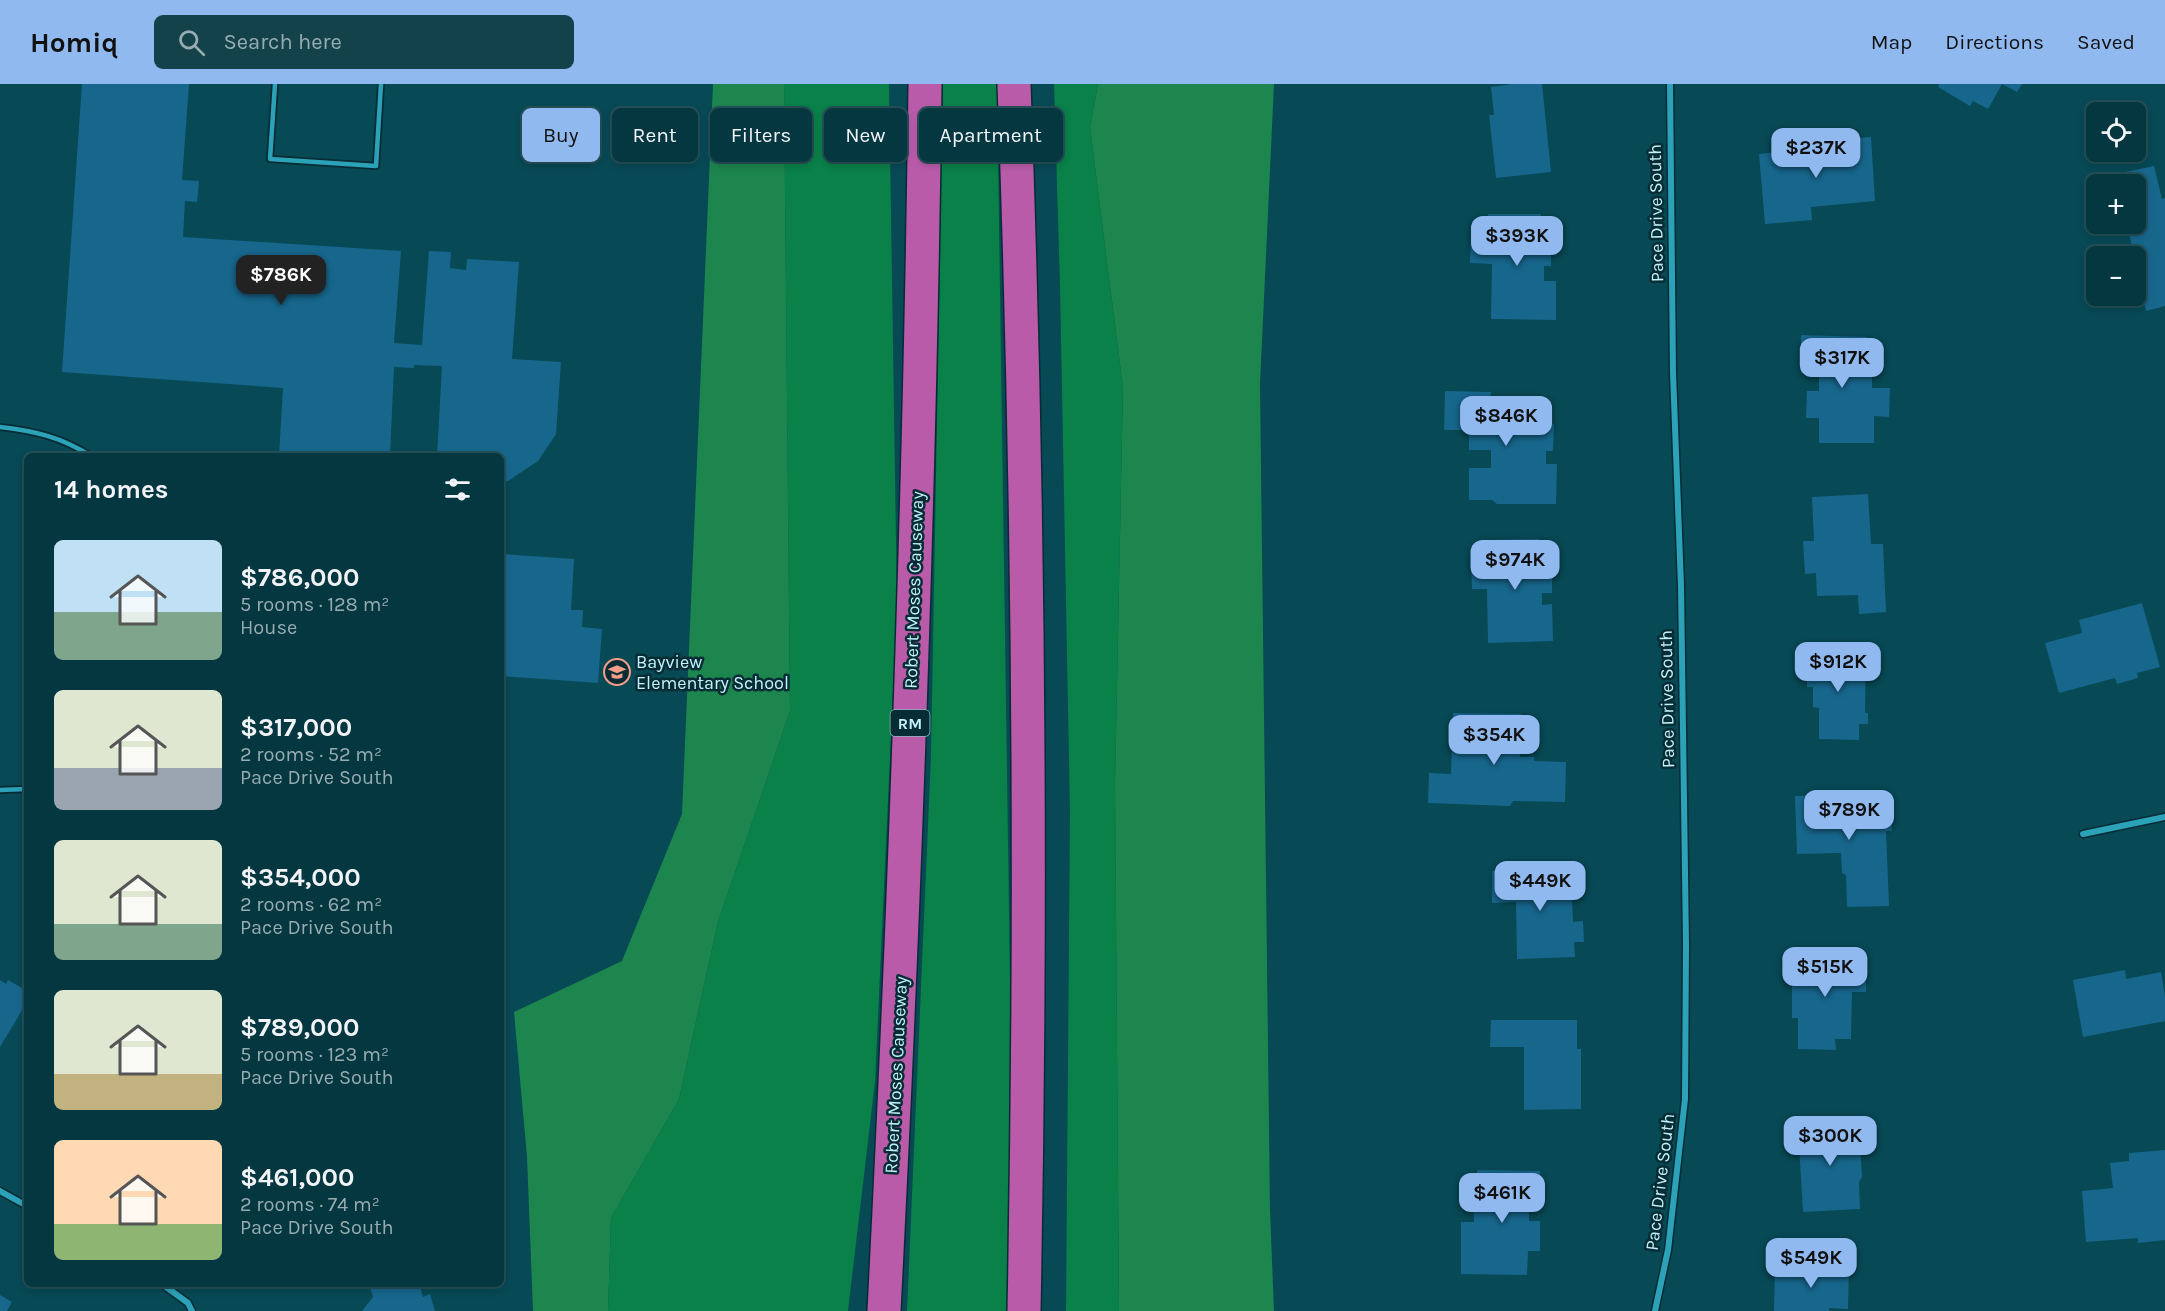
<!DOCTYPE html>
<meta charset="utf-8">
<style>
:root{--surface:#053740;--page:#13424b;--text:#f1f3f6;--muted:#97acb1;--line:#265159;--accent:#90b9f0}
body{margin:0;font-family:Karla,sans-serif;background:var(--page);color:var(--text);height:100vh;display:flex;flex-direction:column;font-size:22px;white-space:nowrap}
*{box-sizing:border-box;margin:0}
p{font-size:20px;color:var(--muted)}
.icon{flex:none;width:33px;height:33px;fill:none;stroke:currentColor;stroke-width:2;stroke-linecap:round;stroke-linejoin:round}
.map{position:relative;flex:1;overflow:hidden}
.side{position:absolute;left:24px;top:369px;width:480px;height:834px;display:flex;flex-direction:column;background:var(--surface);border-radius:9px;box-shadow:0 3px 9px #0003,0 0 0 2px var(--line)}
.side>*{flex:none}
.banner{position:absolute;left:522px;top:24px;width:570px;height:54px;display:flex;gap:12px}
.fabs{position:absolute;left:2086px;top:18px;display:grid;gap:12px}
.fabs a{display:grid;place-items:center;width:60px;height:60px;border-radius:9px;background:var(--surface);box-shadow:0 3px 9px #0003,0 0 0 2px var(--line);font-size:30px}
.price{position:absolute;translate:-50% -51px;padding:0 14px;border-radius:12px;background:var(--accent);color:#111;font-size:20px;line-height:39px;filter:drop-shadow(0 2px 3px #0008)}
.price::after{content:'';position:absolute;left:50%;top:36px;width:18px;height:14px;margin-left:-9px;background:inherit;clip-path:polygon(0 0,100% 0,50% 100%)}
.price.selected{background:#222;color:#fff}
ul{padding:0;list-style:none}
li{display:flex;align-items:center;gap:18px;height:150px;padding:0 30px}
li span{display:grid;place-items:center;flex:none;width:168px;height:120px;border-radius:9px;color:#555}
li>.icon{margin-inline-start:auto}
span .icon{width:72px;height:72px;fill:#fffc;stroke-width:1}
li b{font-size:26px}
h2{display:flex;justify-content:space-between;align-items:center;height:72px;padding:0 30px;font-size:26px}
.chip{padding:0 21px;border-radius:9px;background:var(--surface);box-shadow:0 3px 9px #0003,0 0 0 2px var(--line);font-size:21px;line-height:54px}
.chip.selected{background:var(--accent);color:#111}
header{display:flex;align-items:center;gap:36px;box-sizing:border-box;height:84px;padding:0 30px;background:var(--accent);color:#111}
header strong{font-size:28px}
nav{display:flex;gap:33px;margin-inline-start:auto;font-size:21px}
.search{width:420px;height:54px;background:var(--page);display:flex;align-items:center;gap:15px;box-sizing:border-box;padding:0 21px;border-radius:9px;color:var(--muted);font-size:22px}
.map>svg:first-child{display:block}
.green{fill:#098148}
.forest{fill:#1d854e}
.building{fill:#17678d}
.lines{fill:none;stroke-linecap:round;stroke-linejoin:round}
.service-casing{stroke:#082c34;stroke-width:8}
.minor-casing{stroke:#082c34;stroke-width:9}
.motorway-casing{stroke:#082c34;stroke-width:36}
.service{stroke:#2ca2b9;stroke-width:4.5}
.minor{stroke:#2ca2b9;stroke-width:6}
.motorway{stroke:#ba5baa;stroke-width:33}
.labels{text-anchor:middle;stroke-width:5;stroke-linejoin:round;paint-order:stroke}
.shield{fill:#082c34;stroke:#8ab7c1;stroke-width:1.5}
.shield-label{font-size:16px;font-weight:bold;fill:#c1f2fe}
.street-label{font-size:18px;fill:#c1f2fe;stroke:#082c34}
.poi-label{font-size:18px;fill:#c1f2fe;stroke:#082c34;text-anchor:start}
</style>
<header>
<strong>Homiq</strong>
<div class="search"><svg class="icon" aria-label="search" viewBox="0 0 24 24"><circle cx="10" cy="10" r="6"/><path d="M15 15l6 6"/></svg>Search here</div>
<nav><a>Map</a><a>Directions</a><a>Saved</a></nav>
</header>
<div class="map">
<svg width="2165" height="1227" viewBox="0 0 2165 1227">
<rect width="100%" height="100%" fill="#074955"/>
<!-- green -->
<g class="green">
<path d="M784,0H889L897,522L875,998L848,1227H608L611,1134L679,1015L718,838L790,627Z"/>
<path d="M943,0H997L1013,1101L1008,1227H907L931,672Z"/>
<path d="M1054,0H1098L1090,43L1123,304L1115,699L1119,1227H1066L1070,728L1060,201Z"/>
</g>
<!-- forest -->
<g class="forest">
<path d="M713,0H784L790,627L718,838L679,1015L611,1134L608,1227H533L527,1073L514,928L622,877L682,730Z"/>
<path d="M1098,0H1274L1260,300L1270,1126L1274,1227H1119L1115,699L1123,304L1090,43Z"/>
</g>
<!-- building -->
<g class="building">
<path d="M82,0H189L182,96L199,97L197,118L185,117L183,153L401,167L394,259L422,261L429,167L451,168L450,184L466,186L467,175L519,178L512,275L561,278L556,350L538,377L508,397H501V372H437L442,282L414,281V284L394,283L390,372H279L283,304L62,288Z"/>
<path d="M1513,0H1542L1551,88L1496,94L1489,31H1494L1491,3Z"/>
<path d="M1939,0H2022L2017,8L2002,0L1988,25L1973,17L1970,22L1938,3Z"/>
<path d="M1871,53L1875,117L1811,123L1812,136L1765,140L1759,70L1781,68L1787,58L1801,57L1808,61L1815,68L1833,67L1832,56Z"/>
<path d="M2154,82L2162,115L2165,114V222L2146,227L2127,140H2136V100H2119L2116,90Z"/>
<path d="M1488,130H1541L1540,153H1551V182H1544V197H1556V236L1491,235L1492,180L1470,179L1471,154H1488Z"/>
<path d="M1801,251L1867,253L1866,289H1872V304H1890L1889,333L1874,332V359H1819V334H1806L1807,307H1819V289H1801Z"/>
<path d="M1445,307L1491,308L1490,314H1545L1544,340H1554L1553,367H1546V380H1557L1556,420H1497L1492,416H1469V384H1491V366H1469V346H1444Z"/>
<path d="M1868,410L1871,460H1883L1886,528L1859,530L1858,511L1817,512L1816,489L1805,490L1803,457H1814L1812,413Z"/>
<path d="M1539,455V478L1552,477V509H1542V521L1552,520L1553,557L1488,559L1487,505H1472L1471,475H1484V456Z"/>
<path d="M501,470L574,475L571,526H583L582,543L602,545L598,599L501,592Z"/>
<path d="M2142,519L2160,583L2137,589L2138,594L2117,600L2115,594L2059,609L2045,559L2082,549L2079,536Z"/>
<path d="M1807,567L1866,569L1865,629H1868V640H1859V656L1819,655V624L1813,623V603H1807Z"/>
<path d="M1453,629L1521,630L1520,673H1534V677L1566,678L1565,718L1513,717L1510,722L1428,719L1429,689L1451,690Z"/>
<path d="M1886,710L1887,731H1891L1892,747H1886L1889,822L1847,823L1846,791L1842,789L1841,769L1797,770L1795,712Z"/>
<path d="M1567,785L1568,815H1572L1573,838L1583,837L1584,858H1574L1575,873L1517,875L1516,818L1492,819V787Z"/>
<path d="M1792,872L1866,873V908H1852L1851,955H1835L1836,966L1798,965V934H1792Z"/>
<path d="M2125,886L2126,895L2161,888L2165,913V937L2083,953L2073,896Z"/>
<path d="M0,896L6,900L8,896L27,907V918L0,963Z"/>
<path d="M1491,936H1577V965H1581V1025L1524,1026V963H1490Z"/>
<path d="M1859,1040L1862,1093L1859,1098L1860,1125L1803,1128L1798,1043Z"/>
<path d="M2165,1066V1156L2138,1159V1154L2086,1158L2082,1107L2113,1104L2110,1079L2129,1077V1069Z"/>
<path d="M1477,1086L1540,1087V1125H1529V1137H1540V1167H1528L1527,1191L1461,1190V1138H1474L1473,1117H1478Z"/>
<path d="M1775,1183L1849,1185L1848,1225L1829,1224V1227H1774Z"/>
<path d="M369,1200H419L423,1213L430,1210L435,1227H362L373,1213Z"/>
<path d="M0,1211L12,1218L7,1227H0Z"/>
</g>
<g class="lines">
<defs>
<g id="service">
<path d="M275,0L270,75L376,82L381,0"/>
<path d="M0,343C35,347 61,353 91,372"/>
<path d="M0,706L27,705"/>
</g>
<g id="minor">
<path d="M2083,750L2165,733"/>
<path d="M0,1107L27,1122"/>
<path d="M162,1200L188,1219L192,1227"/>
<path d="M1655,1227L1668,1166L1685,1015L1686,860L1681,502L1673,289L1670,0"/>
</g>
<g id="motorway">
<path d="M1014,0C1029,409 1032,818 1024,1227"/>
<path d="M884,1227C905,818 920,409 925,0"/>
</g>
</defs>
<!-- service casing -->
<use href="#service" class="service-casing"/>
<!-- minor casing -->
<use href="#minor" class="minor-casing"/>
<!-- motorway casing -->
<use href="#motorway" class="motorway-casing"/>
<!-- service -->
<use href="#service" class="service"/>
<!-- minor -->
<use href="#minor" class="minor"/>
<!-- motorway -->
<use href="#motorway" class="motorway"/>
</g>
<!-- icons -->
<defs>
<symbol id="school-ring" viewBox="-11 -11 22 22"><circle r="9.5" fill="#082c34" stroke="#f49e89" stroke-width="1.5"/><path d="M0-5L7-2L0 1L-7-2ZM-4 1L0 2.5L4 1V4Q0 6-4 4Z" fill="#f49e89"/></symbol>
</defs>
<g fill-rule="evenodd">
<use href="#school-ring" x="602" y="573" width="30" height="30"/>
</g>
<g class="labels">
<!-- shield labels -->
<rect class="shield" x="890.5" y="626" width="39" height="26" rx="4.5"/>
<g class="shield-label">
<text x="910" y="645">RM</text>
</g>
<!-- street labels -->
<g class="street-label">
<text transform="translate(1656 129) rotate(-91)" y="6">Pace Drive South</text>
<text transform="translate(914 506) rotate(-88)" y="6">Robert Moses Causeway</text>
<text transform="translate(1667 615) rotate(-91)" y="6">Pace Drive South</text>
<text transform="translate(896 991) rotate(-87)" y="6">Robert Moses Causeway</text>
<text transform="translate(1660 1098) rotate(-83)" y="6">Pace Drive South</text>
</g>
<!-- poi labels -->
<g class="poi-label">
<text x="636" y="584">Bayview<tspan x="636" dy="21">Elementary School</tspan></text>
</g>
</g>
</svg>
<div class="fabs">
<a><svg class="icon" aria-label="locate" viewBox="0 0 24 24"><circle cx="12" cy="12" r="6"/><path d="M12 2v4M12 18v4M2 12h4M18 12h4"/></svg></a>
<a>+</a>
<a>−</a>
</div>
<b class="price" style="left:1816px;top:95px">$237K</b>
<b class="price" style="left:1517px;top:183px">$393K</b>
<b class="price selected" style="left:281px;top:222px">$786K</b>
<b class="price" style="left:1842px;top:305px">$317K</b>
<b class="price" style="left:1506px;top:363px">$846K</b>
<b class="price" style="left:1515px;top:507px">$974K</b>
<b class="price" style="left:1838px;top:609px">$912K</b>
<b class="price" style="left:1494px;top:682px">$354K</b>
<b class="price" style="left:1849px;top:757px">$789K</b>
<b class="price" style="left:1540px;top:828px">$449K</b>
<b class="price" style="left:1825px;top:914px">$515K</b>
<b class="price" style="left:1830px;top:1083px">$300K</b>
<b class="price" style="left:1502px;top:1140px">$461K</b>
<b class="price" style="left:1811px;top:1205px">$549K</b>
<div class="banner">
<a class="chip selected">Buy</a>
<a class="chip">Rent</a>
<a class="chip">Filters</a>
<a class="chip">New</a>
<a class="chip">Apartment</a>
</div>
<section class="side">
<h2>14 homes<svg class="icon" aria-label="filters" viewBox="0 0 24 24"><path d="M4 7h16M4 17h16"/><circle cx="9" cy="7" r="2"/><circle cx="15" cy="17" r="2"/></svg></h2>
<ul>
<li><span style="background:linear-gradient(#bfe0f5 60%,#7fa58c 0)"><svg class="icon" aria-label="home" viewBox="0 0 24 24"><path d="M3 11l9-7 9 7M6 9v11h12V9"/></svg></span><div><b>$786,000</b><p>5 rooms · 128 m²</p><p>House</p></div></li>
<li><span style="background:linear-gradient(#dfe7d0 65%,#9aa5b1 0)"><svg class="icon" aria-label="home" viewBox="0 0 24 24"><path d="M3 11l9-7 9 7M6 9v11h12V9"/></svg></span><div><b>$317,000</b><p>2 rooms · 52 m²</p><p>Pace Drive South</p></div></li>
<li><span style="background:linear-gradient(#dfe7d0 70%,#7fa58c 0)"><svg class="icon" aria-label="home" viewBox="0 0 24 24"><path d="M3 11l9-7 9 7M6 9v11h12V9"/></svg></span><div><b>$354,000</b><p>2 rooms · 62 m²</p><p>Pace Drive South</p></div></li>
<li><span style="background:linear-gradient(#dfe7d0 70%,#c2b280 0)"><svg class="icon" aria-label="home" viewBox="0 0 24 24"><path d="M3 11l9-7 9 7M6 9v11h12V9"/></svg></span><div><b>$789,000</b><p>5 rooms · 123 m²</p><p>Pace Drive South</p></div></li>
<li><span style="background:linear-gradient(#ffd9b3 70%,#8fb573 0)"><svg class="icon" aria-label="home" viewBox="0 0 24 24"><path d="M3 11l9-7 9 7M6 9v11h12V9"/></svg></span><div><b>$461,000</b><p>2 rooms · 74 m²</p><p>Pace Drive South</p></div></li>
</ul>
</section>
</div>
